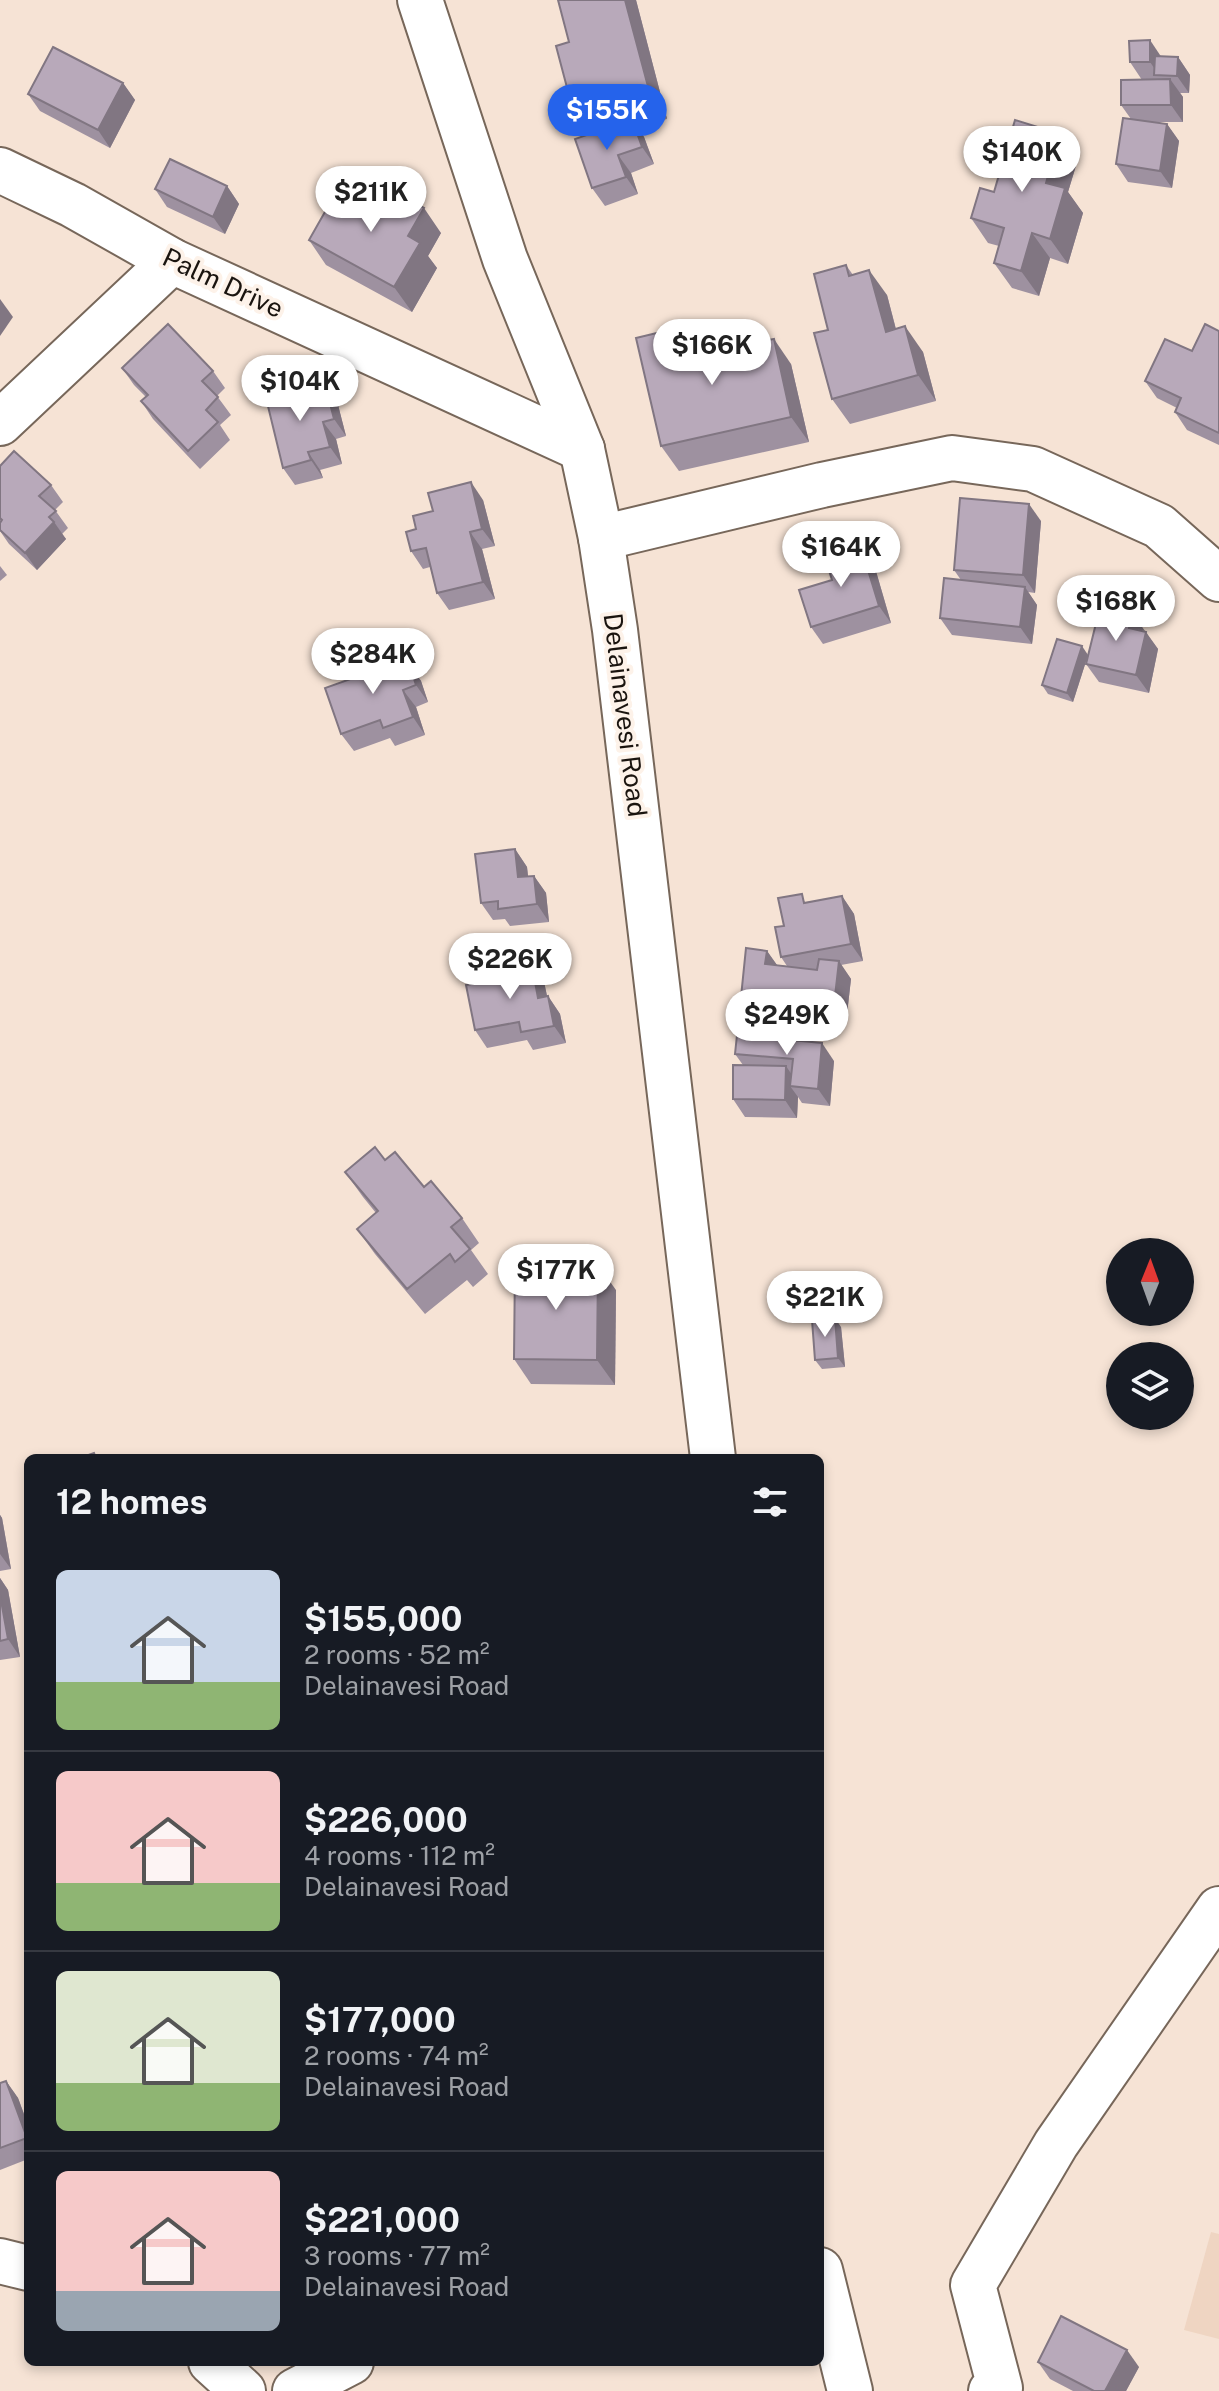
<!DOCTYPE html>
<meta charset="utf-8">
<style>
:root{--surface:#171b24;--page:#20242c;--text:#f1f3f6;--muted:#9ea1a6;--line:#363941;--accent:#2563eb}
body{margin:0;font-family:"Public Sans",sans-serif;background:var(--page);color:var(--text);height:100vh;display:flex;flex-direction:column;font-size:30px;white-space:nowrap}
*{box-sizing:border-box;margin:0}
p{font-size:26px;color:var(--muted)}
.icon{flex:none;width:44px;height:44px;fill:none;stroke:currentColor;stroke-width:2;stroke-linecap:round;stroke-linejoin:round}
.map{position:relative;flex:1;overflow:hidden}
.sheet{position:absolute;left:24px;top:1454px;width:800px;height:912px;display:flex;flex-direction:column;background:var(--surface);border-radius:12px;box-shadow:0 4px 12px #0003}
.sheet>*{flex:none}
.needle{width:52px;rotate:1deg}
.buttons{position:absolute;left:1106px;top:1238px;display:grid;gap:16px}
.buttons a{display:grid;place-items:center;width:88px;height:88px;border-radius:50%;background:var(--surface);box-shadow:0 4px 12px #0003;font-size:40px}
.price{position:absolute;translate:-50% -68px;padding:0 18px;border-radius:28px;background:#fff;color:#222;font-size:26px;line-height:52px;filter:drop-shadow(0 2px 4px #0008)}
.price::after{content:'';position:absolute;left:50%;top:48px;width:24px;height:18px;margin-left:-12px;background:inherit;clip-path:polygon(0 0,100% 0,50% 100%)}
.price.current{background:var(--accent);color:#fff}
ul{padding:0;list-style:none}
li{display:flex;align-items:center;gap:24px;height:200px;padding:0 32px}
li+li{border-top:2px solid var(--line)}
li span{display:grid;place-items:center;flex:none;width:224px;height:160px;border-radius:12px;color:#555}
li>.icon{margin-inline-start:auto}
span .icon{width:96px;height:96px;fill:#fffc;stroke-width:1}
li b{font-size:34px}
h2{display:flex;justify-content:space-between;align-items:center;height:96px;padding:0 32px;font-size:34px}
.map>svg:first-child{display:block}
.built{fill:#efd5c2}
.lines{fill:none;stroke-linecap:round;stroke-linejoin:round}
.minor-casing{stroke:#77675a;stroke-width:48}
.minor{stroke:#fff;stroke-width:44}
.wall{fill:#9e91a0}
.shaded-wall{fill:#817682}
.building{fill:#b8a9ba;stroke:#817682;stroke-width:2}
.labels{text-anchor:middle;stroke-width:8;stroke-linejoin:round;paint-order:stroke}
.street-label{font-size:26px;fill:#1a140f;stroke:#fdf2e9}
</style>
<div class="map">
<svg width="1219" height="2391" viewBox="0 0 1219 2391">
<rect width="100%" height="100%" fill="#f6e3d5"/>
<!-- built -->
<path class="built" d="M1211,2232L1219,2234V2339L1184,2330Z"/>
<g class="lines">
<defs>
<g id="minor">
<path d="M420,0L505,259L582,449L601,538L615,630L713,1458"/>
<path d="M0,170L73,205L172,261L582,449"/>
<path d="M0,423L172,261"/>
<path d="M601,538L822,485L952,458L1033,469L1159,526L1219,579"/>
<path d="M0,2261L28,2268"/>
<path d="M820,2270L850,2391"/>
<path d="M211,2362L243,2391"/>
<path d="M295,2391L351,2362"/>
<path d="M991,2391L1000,2388L973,2285L1056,2144L1219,1909"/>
</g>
</defs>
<!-- minor casing -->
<use href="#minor" class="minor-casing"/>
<!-- minor -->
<use href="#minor" class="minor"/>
</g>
<!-- wall -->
<g class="wall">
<path d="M558,0H636L667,119L637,127L644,137L654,164L631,173L638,194L605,206L592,188L588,135L574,114L569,42Z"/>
<path d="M1161,57H1178L1190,75L1189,93H1180L1183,97V122H1157L1167,124L1179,141L1172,188L1128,182L1116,164L1131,119L1121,105L1142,80L1130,62Z"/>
<path d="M123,83L135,100L110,148L40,111L28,94Z"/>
<path d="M1060,134L1078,159L1068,192L1083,213L1068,264L1050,258L1039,296L1012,288L994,263L999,246L988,243L971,218L994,192Z"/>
<path d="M227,186L239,204L225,234L167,207L155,189Z"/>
<path d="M377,212L441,233L428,256L437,268L412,312L326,265L309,240Z"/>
<path d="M846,265L853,275L887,295L896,329L923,352L936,401L850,424L832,399L828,330Z"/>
<path d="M1219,331V445L1187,430L1175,412L1177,408L1157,398L1145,381L1192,351Z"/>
<path d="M737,346L791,364L809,442L679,471L661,446L672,349Z"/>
<path d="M122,368L213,371L225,388L217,396L231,415L220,425L230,440L200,469L153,419L141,401L146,397L134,385Z"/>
<path d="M337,401L346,436L336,439L342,464L320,470L323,478L295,485L283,468Z"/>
<path d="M0,466L51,485L63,502L55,510L68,528L62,534L66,539L37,570L9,544L0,531Z"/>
<path d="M483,500L495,546L482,549L495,599L449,610L437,593L430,567L423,569L411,551L416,529Z"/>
<path d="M1041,521L1035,593L1028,592L1037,605L1032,644L952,635L940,618L961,580L954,570Z"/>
<path d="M873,561L891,623L823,644L811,627L832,580Z"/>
<path d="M0,566L7,575L0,581Z"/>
<path d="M1145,632L1158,649L1149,693L1099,682L1086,664Z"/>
<path d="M1088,655L1073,702L1048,694L1042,685Z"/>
<path d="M409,664L421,681L428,702L416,707L425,735L395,746L390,738L354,751L341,734L398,668Z"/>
<path d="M515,849L527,867L528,876H534L546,893L549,922L510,926L505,919L493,920L481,903Z"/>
<path d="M842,896L854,914L863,961L841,965L851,979L847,1014L818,1010L816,1022L753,1014L741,997L767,951L777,965L787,966L781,957L784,926L808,902Z"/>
<path d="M543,977L547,996H548L560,1014L566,1043L533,1050L527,1040L487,1048L475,1030Z"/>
<path d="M735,1054L834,1061L830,1106L802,1103L798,1097L797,1118L745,1117L733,1099L743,1065Z"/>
<path d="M385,1160L424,1187L462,1218L479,1243L471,1250L488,1274L473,1287L467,1280L425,1314L375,1254L357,1229L376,1213L363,1197L345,1172Z"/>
<path d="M616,1290L615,1385L531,1384L514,1359Z"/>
<path d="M841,1327L845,1367L822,1369L815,1360Z"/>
<path d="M0,1515L2,1518L11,1569L0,1571Z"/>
<path d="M0,1578L8,1590L20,1657L0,1660Z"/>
<path d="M6,2081L18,2098L28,2125V2159L0,2170V2083Z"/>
<path d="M1038,2362L1139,2367L1126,2391H1073L1050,2379Z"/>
</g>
<!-- shaded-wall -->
<g class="shaded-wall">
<path d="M625,0H636L667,119L650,94Z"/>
<path d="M1150,40L1162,58L1159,75L1150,62Z"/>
<path d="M1178,57L1190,75L1189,93L1177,76Z"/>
<path d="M1170,79L1183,97V122L1171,105Z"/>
<path d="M123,83L135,100L110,148L98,130Z"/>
<path d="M632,119L644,137L654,164L642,147Z"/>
<path d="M1167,124L1179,141L1172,188L1160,171Z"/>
<path d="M1060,134L1078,159L1068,192L1083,213L1068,264L1050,239L1046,183Z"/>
<path d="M618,155L631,173L638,194L626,177Z"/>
<path d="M227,186L239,204L225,234L213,217Z"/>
<path d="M424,208L441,233L428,256L437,268L412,312L394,287L408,236Z"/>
<path d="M1032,233L1050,258L1039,296L1021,271Z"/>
<path d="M869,270L887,295L903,357L886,332Z"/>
<path d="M0,299L13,317L0,336Z"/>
<path d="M905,326L923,352L936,401L918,375Z"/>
<path d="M661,332L678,357L665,351Z"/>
<path d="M730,336L747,361L732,347Z"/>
<path d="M774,339L791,364L809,442L791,417Z"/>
<path d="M325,384L337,401L346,436L334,419Z"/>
<path d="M323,422L336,439L342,464L330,447Z"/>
<path d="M308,452L320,470L323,478L311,460Z"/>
<path d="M471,482L483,500L495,546L482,529Z"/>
<path d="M1029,504L1041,521L1035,593L1023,575Z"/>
<path d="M54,522L66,539L37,570L25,553Z"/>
<path d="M470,532L482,549L495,599L483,582Z"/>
<path d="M860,544L873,561L891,623L879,606Z"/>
<path d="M1025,587L1037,605L1032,644L1020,627Z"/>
<path d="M1133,614L1145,631L1129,628Z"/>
<path d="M1146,632L1158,649L1149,693L1136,675Z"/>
<path d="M1082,646L1088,655L1073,702L1067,693Z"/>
<path d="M386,651L398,668L393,670Z"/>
<path d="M409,664L421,681L428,702L416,685Z"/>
<path d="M403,690L416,707L425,735L413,717Z"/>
<path d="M515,849L527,867L530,895L518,877Z"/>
<path d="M534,876L546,893L549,922L537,904Z"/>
<path d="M842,896L854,914L863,961L851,944Z"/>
<path d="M767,951L779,968L765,964Z"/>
<path d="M531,960L543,977L551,1015L538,998Z"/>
<path d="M839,961L851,979L847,1014L835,996Z"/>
<path d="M805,992L818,1010L816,1022L804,1004Z"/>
<path d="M548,996L560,1014L566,1043L554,1026Z"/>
<path d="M822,1043L834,1061L830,1106L818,1089Z"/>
<path d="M786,1066L798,1084L790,1086L798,1097L797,1118L785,1100Z"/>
<path d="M598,1265L616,1290L615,1385L597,1360Z"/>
<path d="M835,1318L841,1327L845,1367L838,1358Z"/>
<path d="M0,1515L2,1518L11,1569L0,1554Z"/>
<path d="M0,1578L8,1590L20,1657L8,1639L0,1595Z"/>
<path d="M6,2081L18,2098L28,2125V2139Z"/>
<path d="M1127,2350L1139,2367L1126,2391H1105Z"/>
</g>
<!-- building -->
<g class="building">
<path d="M558,0H625L650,94L574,114L556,46L569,42Z"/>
<path d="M1150,40V62H1130L1129,41Z"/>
<path d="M53,47L123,83L98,130L28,94Z"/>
<path d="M1155,56L1178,57L1177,76L1154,75Z"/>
<path d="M1170,79L1171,105H1121V80Z"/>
<path d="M1123,118L1167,124L1160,171L1116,164Z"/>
<path d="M632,119L642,147L618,155L626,177L592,188L575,139Z"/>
<path d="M1015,120L1060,134L1046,183L1065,188L1050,239L1032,233L1021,271L994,263L1004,228L971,218L980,188L994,192Z"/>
<path d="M170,159L227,186L213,217L155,189Z"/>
<path d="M338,189L377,212L390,189L424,208L408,236L420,243L394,287L309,240Z"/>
<path d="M846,265L849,276L869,270L886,332L905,326L918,375L832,399L814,333L828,330L814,274Z"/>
<path d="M168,324L213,371L202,381L218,397L206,410L218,422L188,451L141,401L148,395L122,368Z"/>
<path d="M1205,324L1219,331V433L1175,412L1181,398L1145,381L1165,339L1192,351Z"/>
<path d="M661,332L665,351L730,336L732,347L774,339L791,417L661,446L636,338Z"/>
<path d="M325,384L334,419L323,422L330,447L308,452L311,460L283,468L266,398Z"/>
<path d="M14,451L51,485L39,496L56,511L49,517L54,522L25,553L0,530V523L2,520L0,518V466Z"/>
<path d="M471,482L482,529L470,532L483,582L437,593L426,548L411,551L406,532L416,529L413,516L433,511L428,493Z"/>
<path d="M960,498L1029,504L1023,575L954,570Z"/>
<path d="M860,544L879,606L811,627L799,590L832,580L824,555Z"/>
<path d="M944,578L1025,587L1020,627L940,618Z"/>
<path d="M1100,607L1133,614L1129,628L1146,632L1136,675L1086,664Z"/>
<path d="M1057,639L1082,646L1067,693L1042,685Z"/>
<path d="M386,651L393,670L409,664L416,685L403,690L413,717L383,728L380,720L341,734L325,688L376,670L371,656Z"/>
<path d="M515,849L518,877L534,876L537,904L498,909V901L481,903L475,854Z"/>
<path d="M802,894L804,903L842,896L851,944L781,957L775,927L784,926L778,898Z"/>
<path d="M746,948L767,951L765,964L817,970L819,959L839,961L835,996L805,992L804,1004L741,997Z"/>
<path d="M531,960L538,998L548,996L554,1026L521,1032L519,1022L475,1030L466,985L510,977L508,964Z"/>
<path d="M737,1035L822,1043L818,1089L790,1086L793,1059L735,1054Z"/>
<path d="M733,1065L786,1066L785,1100L733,1099Z"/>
<path d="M375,1147L385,1160L395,1152L424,1187L431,1181L462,1218L451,1227L470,1249L455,1262L450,1254L407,1289L357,1229L378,1211L345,1172Z"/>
<path d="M515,1264L598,1265L597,1360L514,1359Z"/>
<path d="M835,1318L838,1358L815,1360L812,1320Z"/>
<path d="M94,1453L96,1458H80Z"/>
<path d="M0,1595L8,1639L0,1641Z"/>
<path d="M6,2081L27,2138L0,2148V2083Z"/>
<path d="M1061,2316L1127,2350L1105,2391H1094L1038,2362Z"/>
</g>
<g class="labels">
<!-- street labels -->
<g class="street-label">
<text transform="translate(223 283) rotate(25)" y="9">Palm Drive</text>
<text transform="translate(625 715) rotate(83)" y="9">Delainavesi Road</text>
</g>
</g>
</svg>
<div class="buttons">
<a><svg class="needle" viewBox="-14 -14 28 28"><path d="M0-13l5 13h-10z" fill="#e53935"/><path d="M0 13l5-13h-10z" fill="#9ea1a6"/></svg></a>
<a><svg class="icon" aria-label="layers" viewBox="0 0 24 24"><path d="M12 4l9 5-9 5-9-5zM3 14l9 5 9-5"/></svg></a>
</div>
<b class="price current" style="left:607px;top:152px">$155K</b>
<b class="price" style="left:1022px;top:194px">$140K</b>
<b class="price" style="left:371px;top:234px">$211K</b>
<b class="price" style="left:712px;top:387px">$166K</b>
<b class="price" style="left:300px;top:423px">$104K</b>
<b class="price" style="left:841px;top:589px">$164K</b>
<b class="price" style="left:1116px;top:643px">$168K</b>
<b class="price" style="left:373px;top:696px">$284K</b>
<b class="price" style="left:510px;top:1001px">$226K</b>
<b class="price" style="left:787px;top:1057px">$249K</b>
<b class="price" style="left:556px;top:1312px">$177K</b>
<b class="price" style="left:825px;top:1339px">$221K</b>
<section class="sheet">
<h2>12 homes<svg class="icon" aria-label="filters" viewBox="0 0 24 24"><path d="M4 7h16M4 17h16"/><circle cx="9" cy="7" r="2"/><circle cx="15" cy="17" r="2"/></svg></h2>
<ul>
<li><span style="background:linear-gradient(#c9d6e8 70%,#8fb573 0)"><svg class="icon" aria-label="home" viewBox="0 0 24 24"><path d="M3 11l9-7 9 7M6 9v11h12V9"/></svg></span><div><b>$155,000</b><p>2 rooms · 52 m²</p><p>Delainavesi Road</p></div></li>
<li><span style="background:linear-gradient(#f6c9c9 70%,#8fb573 0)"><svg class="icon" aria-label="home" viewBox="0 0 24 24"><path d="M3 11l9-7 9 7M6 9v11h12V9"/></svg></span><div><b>$226,000</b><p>4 rooms · 112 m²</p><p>Delainavesi Road</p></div></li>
<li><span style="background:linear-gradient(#dfe7d0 70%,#8fb573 0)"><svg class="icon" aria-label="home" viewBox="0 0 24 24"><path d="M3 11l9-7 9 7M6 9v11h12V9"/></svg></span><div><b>$177,000</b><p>2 rooms · 74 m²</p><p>Delainavesi Road</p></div></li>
<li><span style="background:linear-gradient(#f6c9c9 75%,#9aa5b1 0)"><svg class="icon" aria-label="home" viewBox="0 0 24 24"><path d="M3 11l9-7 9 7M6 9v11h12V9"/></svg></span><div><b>$221,000</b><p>3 rooms · 77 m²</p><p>Delainavesi Road</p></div></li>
</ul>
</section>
</div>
